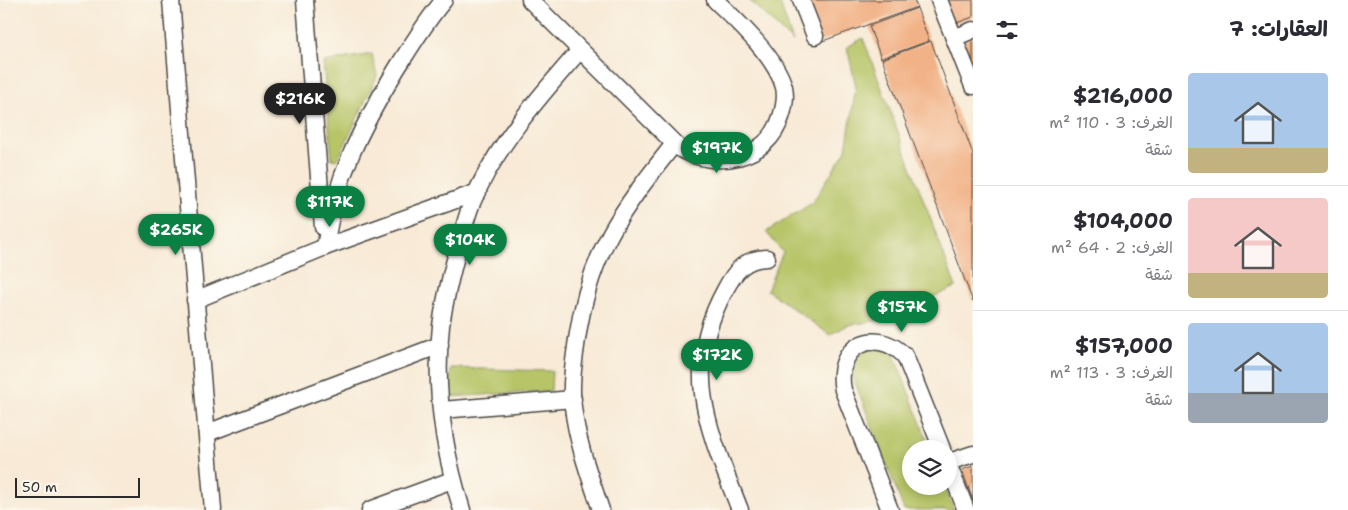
<!DOCTYPE html>
<html lang="ar">
<meta charset="utf-8">
<style>
:root{--surface:#fff;--page:#f7f7f7;--text:#2b2b33;--muted:#7c7c81;--line:#e1e1e2;--accent:#0b8043}
body{margin:0;font-family:"Shantell Sans","Playpen Sans Arabic",sans-serif;background:var(--page);color:var(--text);direction:rtl;height:100vh;display:flex;flex-direction:column;font-size:19px;white-space:nowrap}
*{box-sizing:border-box;margin:0}
p{font-size:16px;color:var(--muted)}
.icon{flex:none;width:28px;height:28px;fill:none;stroke:currentColor;stroke-width:2;stroke-linecap:round;stroke-linejoin:round}
.map{position:relative;flex:1;overflow:hidden;direction:ltr}
.side{display:flex;flex-direction:column;background:var(--surface);width:375px}
.side>*{flex:none}
.fabs{position:absolute;left:902px;top:440px;display:grid;gap:10px}
.fabs a{display:grid;place-items:center;width:55px;height:55px;border-radius:50%;background:var(--surface);box-shadow:0 2px 12px #0003;font-size:25px}
.scale{position:absolute;left:15px;bottom:12px;width:125px;box-sizing:border-box;padding-left:5px;border:2px solid #2b2b2b;border-top:0;font-size:14px;line-height:18px;white-space:nowrap;color:#2b2b2b;-webkit-text-stroke:4px #fbf7ec;paint-order:stroke}
.price{position:absolute;translate:-50% -42px;padding:0 11px;border-radius:18px;background:var(--accent);color:#fff;font-size:16px;line-height:32px;filter:drop-shadow(0 1px 2px #0008)}
.price::after{content:'';position:absolute;left:50%;top:30px;width:15px;height:11px;margin-left:-8px;background:inherit;clip-path:polygon(0 0,100% 0,50% 100%)}
.price.selected{background:#222;color:#fff}
ul{padding:0;list-style:none}
li{display:flex;align-items:center;gap:15px;height:125px;padding:0 20px}
li+li{border-top:1px solid var(--line)}
li span{display:grid;place-items:center;flex:none;width:140px;height:100px;border-radius:5px;color:#555}
li>.icon{margin-inline-start:auto}
span .icon{width:60px;height:60px;fill:#fffc;stroke-width:1}
li b{font-size:21px}
h2{display:flex;justify-content:space-between;align-items:center;height:60px;padding:0 20px;font-size:21px}
main{display:flex;flex:1;min-height:0}
.map>svg:first-child{display:block}
.green{fill:#b7c567;stroke:#717849}
.building{fill:#f2b287}
.lines{fill:none;stroke-linecap:round;stroke-linejoin:round}
.minor-casing{stroke:#4a4845;stroke-width:19}
.minor{stroke:#fff;stroke-width:16}
</style>
<main>
<section class="side">
<h2>العقارات: 7<svg class="icon" aria-label="filters" viewBox="0 0 24 24"><path d="M4 7h16M4 17h16"/><circle cx="9" cy="7" r="2"/><circle cx="15" cy="17" r="2"/></svg></h2>
<ul>
<li><span style="background:linear-gradient(#a9c7e8 75%,#c2b280 0)"><svg class="icon" aria-label="home" viewBox="0 0 24 24"><path d="M3 11l9-7 9 7M6 9v11h12V9"/></svg></span><div><b>$216,000</b><p>الغرف: 3 · 110 m²</p><p>شقة</p></div></li>
<li><span style="background:linear-gradient(#f6c9c9 75%,#c2b280 0)"><svg class="icon" aria-label="home" viewBox="0 0 24 24"><path d="M3 11l9-7 9 7M6 9v11h12V9"/></svg></span><div><b>$104,000</b><p>الغرف: 2 · 64 m²</p><p>شقة</p></div></li>
<li><span style="background:linear-gradient(#a9c7e8 70%,#9aa5b1 0)"><svg class="icon" aria-label="home" viewBox="0 0 24 24"><path d="M3 11l9-7 9 7M6 9v11h12V9"/></svg></span><div><b>$157,000</b><p>الغرف: 3 · 113 m²</p><p>شقة</p></div></li>
</ul>
</section>
<div class="map">
<svg width="973" height="510" viewBox="0 0 973 510">
<rect width="100%" height="100%" fill="#fbf7ec"/>
<filter id="ink" filterUnits="userSpaceOnUse"><feTurbulence type="fractalNoise" baseFrequency=".02" numOctaves="2"/><feDisplacementMap in="SourceGraphic" scale="10" xChannelSelector="R" yChannelSelector="G"/><feConvolveMatrix kernelMatrix="1 2 1 2 8 2 1 2 1" color-interpolation-filters="sRGB"/></filter>
<filter id="wash" filterUnits="userSpaceOnUse"><feTurbulence type="fractalNoise" baseFrequency=".0096" numOctaves="4" result="noise"/><feDisplacementMap in="SourceGraphic" scale="20" xChannelSelector="R" yChannelSelector="G"/><feGaussianBlur stdDeviation="1.12" result="paint"/><feColorMatrix in="noise" values="0 0 0 0 0 0 0 0 0 0 0 0 0 0 0 0 0 1.4 0 .05"/><feComposite in="paint" operator="in"/></filter>
<g filter="url(#wash)">
<rect width="100%" height="100%" fill="#f8ead6"/>
<!-- green -->
<g class="green">
<path d="M749,0H779L793,42Z"/>
<path d="M863,38L956,287L876,321L848,325L830,335L767,290L783,252L766,232L812,203L846,150L856,87L847,47Z"/>
<path d="M372,54L377,76L340,155L336,160L332,159L323,62Z"/>
<path d="M883,346L894,355L931,449H911V486H945L954,510H904L853,377C851,356 863,348 883,346Z"/>
<path d="M451,368L552,371L551,391L449,397Z"/>
</g>
<g id="blocks">
<!-- building -->
<g class="building">
<path d="M804,0H914L917,7L820,42Z"/>
<path d="M942,0H973V17L951,25Z"/>
<path d="M917,8L929,41L881,58L869,26Z"/>
<path d="M973,37V71L962,41Z"/>
<path d="M931,41L973,154V302L882,59Z"/>
<path d="M973,466V501L962,470Z"/>
</g>
</g>
</g>
<g filter="url(#ink)">
<use href="#blocks" fill-opacity="0" stroke="#4a4845" stroke-width="1"/>
<g class="lines">
<defs>
<g id="minor">
<path d="M171,0L213,510"/>
<path d="M305,0L323,227"/>
<path d="M530,0L679,148C715,170 768,160 781,117C784,108 786,96 784,87C776,57 737,21 715,0"/>
<path d="M801,0L815,36"/>
<path d="M939,0L973,86"/>
<path d="M954,38L973,30"/>
<path d="M325,247C336,176 360,130 396,70C411,46 426,21 444,0"/>
<path d="M195,300L325,247L478,192"/>
<path d="M442,410L573,399"/>
<path d="M207,433L440,345"/>
<path d="M949,462L973,454"/>
<path d="M949,466L966,510"/>
<path d="M370,510L452,480"/>
<path d="M462,510C444,452 434,387 441,326C444,303 450,279 456,256C461,239 465,221 471,205C495,146 539,97 580,50"/>
<path d="M601,510C590,477 577,442 573,407C570,384 574,361 577,339C590,251 621,211 674,144"/>
<path d="M740,510C709,430 680,372 725,290C735,271 745,258 767,258"/>
<path d="M890,510L843,390C834,347 874,325 905,356L942,449"/>
</g>
</defs>
<!-- minor casing -->
<use href="#minor" class="minor-casing"/>
<!-- minor -->
<use href="#minor" class="minor"/>
</g>
</g>
</svg>
<div class="fabs">
<a><svg class="icon" aria-label="layers" viewBox="0 0 24 24"><path d="M12 4l9 5-9 5-9-5zM3 14l9 5 9-5"/></svg></a>
</div>
<div class="scale">50 m</div>
<b class="price selected" style="left:300px;top:125px">$216K</b>
<b class="price" style="left:717px;top:174px">$197K</b>
<b class="price" style="left:330px;top:228px">$117K</b>
<b class="price" style="left:176px;top:256px">$265K</b>
<b class="price" style="left:470px;top:266px">$104K</b>
<b class="price" style="left:902px;top:333px">$157K</b>
<b class="price" style="left:717px;top:381px">$172K</b>
</div>
</main>
